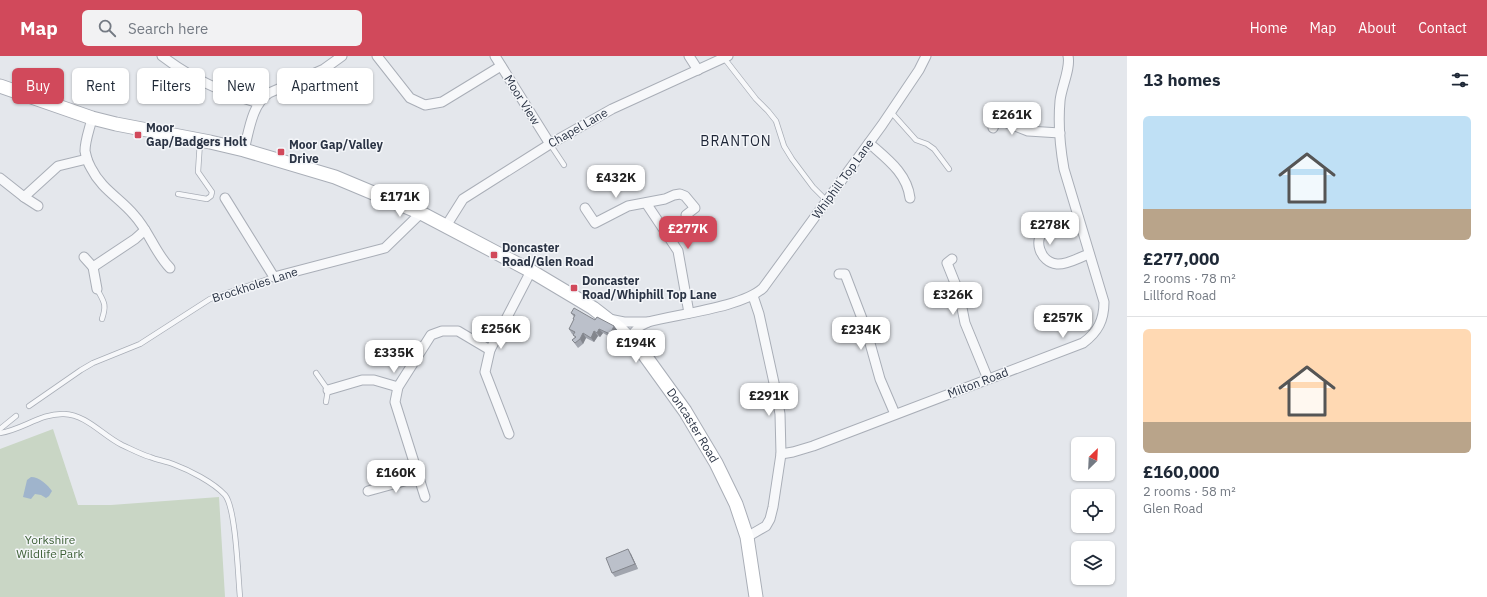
<!DOCTYPE html>
<meta charset="utf-8">
<style>
:root{--surface:#fff;--page:#f2f2f3;--text:#1f2937;--muted:#747a83;--line:#e0e1e3;--accent:#d1495b}
body{margin:0;font-family:"IBM Plex Sans",sans-serif;background:var(--page);color:var(--text);height:100vh;display:flex;flex-direction:column;font-size:15px;white-space:nowrap}
*{box-sizing:border-box;margin:0}
p{font-size:13px;color:var(--muted)}
.icon{flex:none;width:22px;height:22px;fill:none;stroke:currentColor;stroke-width:2;stroke-linecap:round;stroke-linejoin:round}
.map{position:relative;flex:1;overflow:hidden}
.drawer{display:flex;flex-direction:column;background:var(--surface);width:360px}
.drawer>*{flex:none}
.banner{position:absolute;left:12px;top:12px;width:380px;height:36px;display:flex;gap:8px}
.needle{width:26px;rotate:24deg}
.tools{position:absolute;left:1071px;top:381px;display:grid;gap:8px}
.tools a{display:grid;place-items:center;width:44px;height:44px;border-radius:6px;background:var(--surface);box-shadow:0 1px 3px #0004;font-size:20px}
.price{position:absolute;translate:-50% -34px;padding:0 9px;border-radius:8px;background:#fff;color:#222;font-size:13px;line-height:26px;filter:drop-shadow(0 1px 2px #0008)}
.price::after{content:'';position:absolute;left:50%;top:24px;width:12px;height:9px;margin-left:-6px;background:inherit;clip-path:polygon(0 0,100% 0,50% 100%)}
.price.on{background:var(--accent);color:#fff}
ul{padding:0;list-style:none}
li{display:grid;align-content:center;gap:8px;height:212px;padding:0 16px}
li+li{border-top:1px solid var(--line)}
li span{display:grid;place-items:center;height:124px;border-radius:6px;color:#555}
li>.icon{margin-inline-start:auto}
span .icon{width:72px;height:72px;fill:#fffc;stroke-width:1}
li b{font-size:17px}
h2{display:flex;justify-content:space-between;align-items:center;height:48px;padding:0 16px;font-size:17px}
.tag{padding:0 14px;border-radius:6px;background:var(--surface);box-shadow:0 1px 3px #0004;font-size:14px;line-height:36px}
.tag.on{background:var(--accent);color:#fff}
header{display:flex;align-items:center;gap:24px;box-sizing:border-box;height:56px;padding:0 20px;background:var(--accent);color:#fff}
header strong{font-size:19px}
nav{display:flex;gap:22px;margin-inline-start:auto;font-size:14px}
.search{width:280px;height:36px;background:var(--page);display:flex;align-items:center;gap:10px;box-sizing:border-box;padding:0 14px;border-radius:6px;color:var(--muted);font-size:15px}
main{display:flex;flex:1;min-height:0}
.map>svg:first-child{display:block}
.green{fill:#c9d6c5}
.water{fill:#9fb4cc}
.lines{fill:none;stroke-linecap:round;stroke-linejoin:round}
.lane-casing{stroke:#a9aeb7;stroke-width:6}
.street-casing{stroke:#a9aeb7;stroke-width:11}
.secondary-casing{stroke:#a9aeb7;stroke-width:15}
.lane{stroke:#f7f8fa;stroke-width:4.5}
.street{stroke:#f7f8fa;stroke-width:9}
.secondary{stroke:#fff;stroke-width:13}
.wall{fill:#a1a5ae}
.shaded-wall{fill:#83868d}
.building{fill:#bbc0ca;stroke:#83868d}
.poi-dot{fill:#d1495b;stroke:#f4f6f9;stroke-width:1.5}
.labels{text-anchor:middle;stroke-width:3;stroke-linejoin:round;paint-order:stroke}
.street-label{font-size:12px;fill:#2b3445;stroke:#f4f6f9}
.poi-label{font-size:12px;font-weight:bold;fill:#2b3445;stroke:#f4f6f9;text-anchor:start}
.park-label{font-size:12px;fill:#3f6138;stroke:#f4f6f9}
.quarter-label{font-size:14px;letter-spacing:1px;fill:#1d2536;stroke:#f4f6f9}
</style>
<header>
<strong>Map</strong>
<div class="search"><svg class="icon" aria-label="search" viewBox="0 0 24 24"><circle cx="10" cy="10" r="6"/><path d="M15 15l6 6"/></svg>Search here</div>
<nav><a>Home</a><a>Map</a><a>About</a><a>Contact</a></nav>
</header>
<main>
<div class="map">
<svg width="1127" height="541" viewBox="0 0 1127 541">
<rect width="100%" height="100%" fill="#e4e7ec"/>
<!-- green -->
<path class="green" d="M53,373L78,449H111L219,441L225,541H0V393Z"/>
<!-- water -->
<path class="water" d="M31,421C39,421 48,429 52,435L49,440L46,442L41,439L35,438L31,443L23,441L27,424Z"/>
<g class="lines">
<defs>
<g id="lane">
<path d="M724,2L756,43L768,55L776,65L784,90L792,103L813,131L827,145"/>
<path d="M891,56L916,84L927,88L934,93L949,113"/>
<path d="M550,88L564,109"/>
<path d="M178,138L207,143L211,140L212,136L198,116L200,86"/>
<path d="M97,233C104,246 107,248 102,263"/>
<path d="M316,317L328,334L326,346"/>
<path d="M29,350L81,314L93,307L140,288L210,243L274,221"/>
<path d="M0,373L16,360"/>
<path d="M0,377C22,374 41,357 64,358C87,359 102,379 122,389C131,393 140,398 150,401C157,404 165,405 173,408C189,414 213,426 225,439C236,452 238,521 240,541"/>
</g>
<g id="street">
<path d="M162,0C192,23 222,37 259,47"/>
<path d="M377,0L410,42L425,49L442,46L501,10"/>
<path d="M495,0L550,88"/>
<path d="M689,0L698,14"/>
<path d="M1000,52L997,63L1028,75L1060,77"/>
<path d="M92,62C90,72 85,84 85,95C86,101 88,107 91,112C102,134 120,142 134,159C149,175 155,197 170,212"/>
<path d="M993,72L997,63"/>
<path d="M869,87C887,103 907,117 910,142"/>
<path d="M244,94C249,75 252,48 269,37L324,13L342,0"/>
<path d="M0,122L24,141L58,110L87,103"/>
<path d="M24,141L38,150"/>
<path d="M225,142L274,221L385,192L421,157"/>
<path d="M646,147L678,195L689,257"/>
<path d="M585,152L595,167L628,150L665,143L674,139L680,138L685,140L695,152L686,159"/>
<path d="M1078,161C1068,164 1055,167 1046,173C1032,183 1040,206 1057,208C1067,209 1080,201 1089,198"/>
<path d="M446,170L463,143L550,88L612,53L728,0"/>
<path d="M84,201L93,211"/>
<path d="M952,203L947,207L959,237L965,267L988,323"/>
<path d="M839,218H845L866,273L880,323L895,358"/>
<path d="M97,233L93,211L135,183L145,174"/>
<path d="M609,263L624,266H648"/>
<path d="M629,282L640,270L648,266C678,258 743,251 763,232L882,69L919,14L926,0"/>
<path d="M328,334L362,324H374L398,331"/>
<path d="M509,378L485,316L490,294L531,215"/>
<path d="M781,398L793,396L813,390L1083,287C1098,276 1104,264 1104,246L1064,113C1060,91 1058,68 1060,45C1061,32 1071,12 1068,0"/>
<path d="M368,435L419,421"/>
<path d="M425,441L395,346L398,331L431,279L442,275H458L490,294"/>
<path d="M747,481L766,470L770,463L773,451L781,398L780,358L776,336L759,258L753,240"/>
</g>
<g id="secondary">
<path id="s1" d="M0,30L92,62L116,68L210,86L244,94L335,121L421,157L531,215L593,252L620,273L641,294L685,355L716,407L736,448L747,481L756,541"/>
</g>
</defs>
<!-- lane casing -->
<use href="#lane" class="lane-casing"/>
<!-- street casing -->
<use href="#street" class="street-casing"/>
<!-- secondary casing -->
<use href="#secondary" class="secondary-casing"/>
<!-- lane -->
<use href="#lane" class="lane"/>
<!-- street -->
<use href="#street" class="street"/>
<!-- secondary -->
<use href="#secondary" class="secondary"/>
</g>
<!-- wall -->
<g class="wall">
<path d="M571,257L595,264L614,270L618,275L613,283L603,277L600,281L598,280L594,286L586,282L583,288L578,292L572,284L575,281L573,279H574L572,278L569,273L574,264L573,263L574,261Z"/>
<path d="M631,498L638,513L615,521L612,517Z"/>
</g>
<!-- shaded-wall -->
<g class="shaded-wall">
<path d="M614,270L618,275L613,283L610,278Z"/>
<path d="M599,273L603,277L600,281L597,277Z"/>
<path d="M594,275L598,280L594,286L591,282Z"/>
<path d="M583,277L586,282L583,288L580,283Z"/>
<path d="M628,493L631,498L638,513L635,508Z"/>
</g>
<!-- building -->
<g class="building">
<path d="M574,252L595,264L597,261L614,270L610,278L599,273L597,277L594,275L591,282L583,277L580,283L575,287L572,284L576,281L573,279L575,276L569,273L574,263H573L575,259L571,257Z"/>
<path d="M628,493L635,508L612,517L606,502Z"/>
</g>
<!-- markers -->
<g class="poi-dot">
<rect x="134" y="75" width="8" height="8" rx="2"/>
<rect x="277" y="92" width="8" height="8" rx="2"/>
<rect x="490" y="195" width="8" height="8" rx="2"/>
<rect x="570" y="228" width="8" height="8" rx="2"/>
</g>
<g class="labels">
<!-- street labels -->
<g class="street-label">
<text transform="translate(522 44) rotate(58)" y="4">Moor View</text>
<text transform="translate(578 72) rotate(-30)" y="4">Chapel Lane</text>
<text transform="translate(843 123) rotate(-54)" y="4">Whiphill Top Lane</text>
<text transform="translate(255 229) rotate(-18)" y="4">Brockholes Lane</text>
<text transform="translate(978 327) rotate(-21)" y="4">Milton Road</text>
<text dy="4" stroke="none"><textPath href="#s1" startOffset="793">Doncaster Road</textPath></text>
</g>
<!-- poi labels -->
<g class="poi-label">
<text x="146" y="76">Moor<tspan x="146" dy="14">Gap/Badgers Holt</tspan></text>
<text x="289" y="93">Moor Gap/Valley<tspan x="289" dy="14">Drive</tspan></text>
<text x="502" y="196">Doncaster<tspan x="502" dy="14">Road/Glen Road</tspan></text>
<text x="582" y="229">Doncaster<tspan x="582" dy="14">Road/Whiphill Top Lane</tspan></text>
</g>
<!-- park labels -->
<g class="park-label">
<text x="50" y="488">Yorkshire<tspan x="50" dy="14">Wildlife Park</tspan></text>
</g>
<!-- quarter labels -->
<g class="quarter-label">
<text x="736" y="90">BRANTON</text>
</g>
</g>
</svg>
<div class="tools">
<a><svg class="needle" viewBox="-14 -14 28 28"><path d="M0-13l5 13h-10z" fill="#e53935"/><path d="M0 13l5-13h-10z" fill="#747a83"/></svg></a>
<a><svg class="icon" aria-label="locate" viewBox="0 0 24 24"><circle cx="12" cy="12" r="6"/><path d="M12 2v4M12 18v4M2 12h4M18 12h4"/></svg></a>
<a><svg class="icon" aria-label="layers" viewBox="0 0 24 24"><path d="M12 4l9 5-9 5-9-5zM3 14l9 5 9-5"/></svg></a>
</div>
<b class="price" style="left:1012px;top:80px">£261K</b>
<b class="price" style="left:616px;top:143px">£432K</b>
<b class="price" style="left:400px;top:162px">£171K</b>
<b class="price" style="left:1050px;top:190px">£278K</b>
<b class="price on" style="left:688px;top:194px">£277K</b>
<b class="price" style="left:953px;top:260px">£326K</b>
<b class="price" style="left:1063px;top:283px">£257K</b>
<b class="price" style="left:501px;top:294px">£256K</b>
<b class="price" style="left:861px;top:295px">£234K</b>
<b class="price" style="left:636px;top:308px">£194K</b>
<b class="price" style="left:394px;top:318px">£335K</b>
<b class="price" style="left:769px;top:361px">£291K</b>
<b class="price" style="left:396px;top:438px">£160K</b>
<div class="banner">
<a class="tag on">Buy</a>
<a class="tag">Rent</a>
<a class="tag">Filters</a>
<a class="tag">New</a>
<a class="tag">Apartment</a>
</div>
</div>
<section class="drawer">
<h2>13 homes<svg class="icon" aria-label="filters" viewBox="0 0 24 24"><path d="M4 7h16M4 17h16"/><circle cx="9" cy="7" r="2"/><circle cx="15" cy="17" r="2"/></svg></h2>
<ul>
<li><span style="background:linear-gradient(#bfe0f5 75%,#b9a48a 0)"><svg class="icon" aria-label="home" viewBox="0 0 24 24"><path d="M3 11l9-7 9 7M6 9v11h12V9"/></svg></span><div><b>£277,000</b><p>2 rooms · 78 m²</p><p>Lillford Road</p></div></li>
<li><span style="background:linear-gradient(#ffd9b3 75%,#b9a48a 0)"><svg class="icon" aria-label="home" viewBox="0 0 24 24"><path d="M3 11l9-7 9 7M6 9v11h12V9"/></svg></span><div><b>£160,000</b><p>2 rooms · 58 m²</p><p>Glen Road</p></div></li>
</ul>
</section>
</main>
